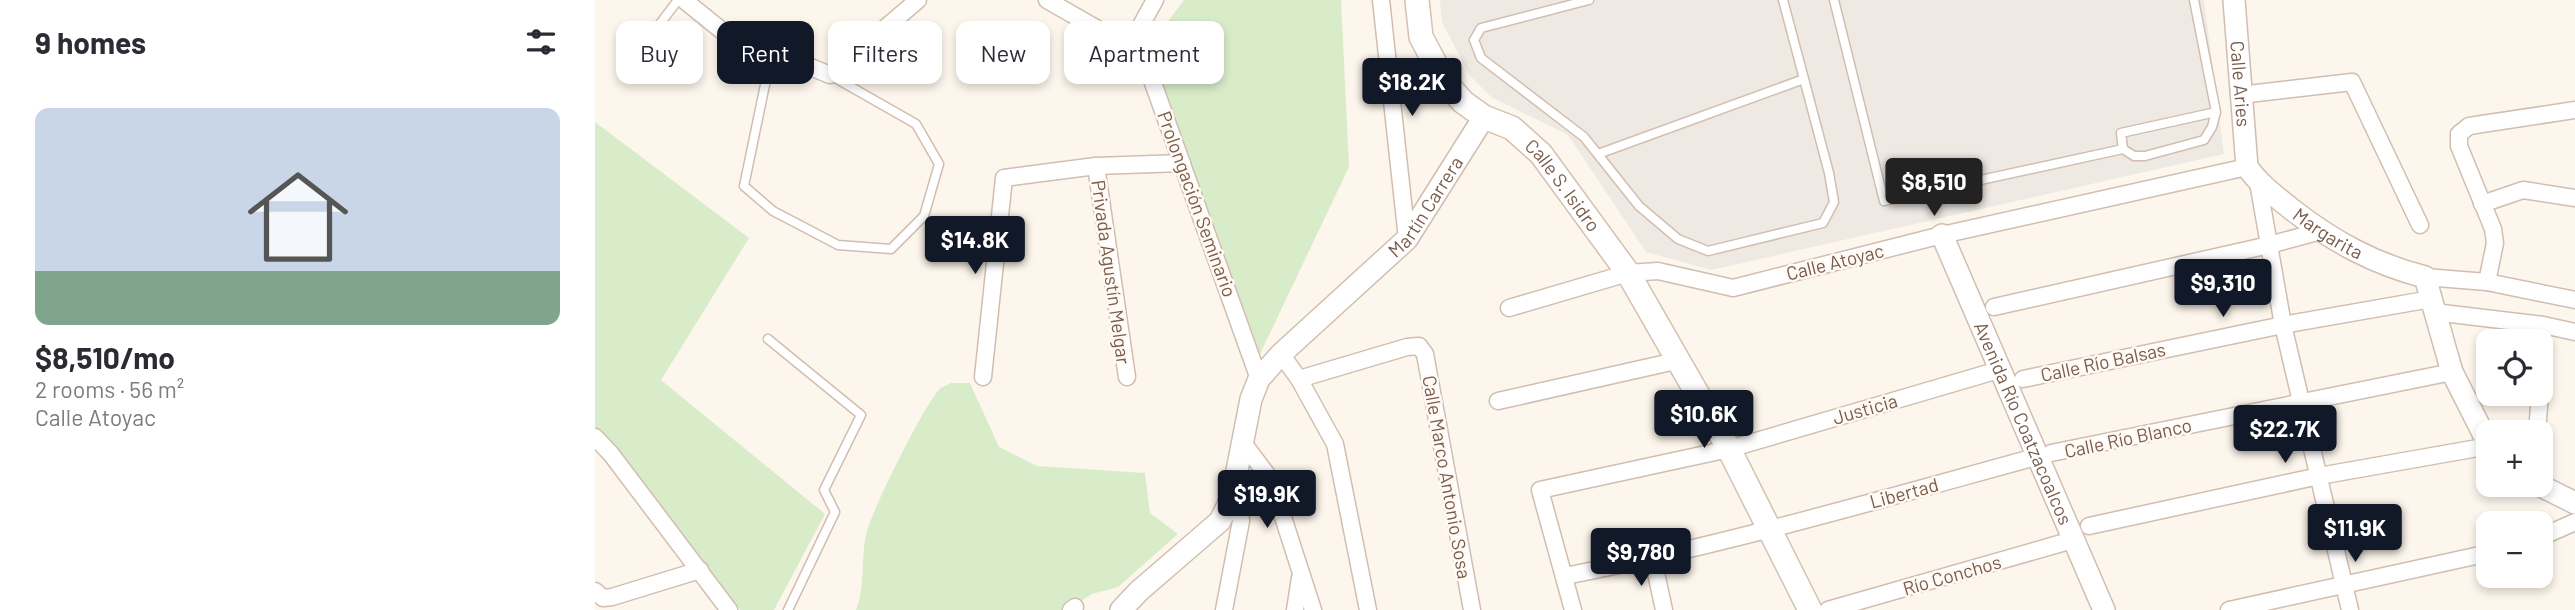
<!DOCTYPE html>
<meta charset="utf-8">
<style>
:root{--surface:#fff;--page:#f2f2f3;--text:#2b2b33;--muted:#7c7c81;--accent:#111827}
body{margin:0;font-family:Barlow,sans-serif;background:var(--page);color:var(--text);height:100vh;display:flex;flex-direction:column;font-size:26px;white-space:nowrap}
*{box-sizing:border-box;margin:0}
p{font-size:23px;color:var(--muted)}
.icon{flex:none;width:38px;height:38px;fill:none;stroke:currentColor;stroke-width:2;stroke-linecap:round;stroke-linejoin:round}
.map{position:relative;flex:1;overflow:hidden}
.drawer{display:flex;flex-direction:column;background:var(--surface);width:595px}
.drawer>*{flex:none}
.guide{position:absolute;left:21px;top:21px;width:665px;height:63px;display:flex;gap:14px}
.buttons{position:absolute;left:1881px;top:329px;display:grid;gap:14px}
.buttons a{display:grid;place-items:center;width:77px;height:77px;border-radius:14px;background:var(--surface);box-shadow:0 4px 10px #0003;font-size:35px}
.price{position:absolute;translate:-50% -60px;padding:0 16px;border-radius:7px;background:var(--accent);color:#fff;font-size:23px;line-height:46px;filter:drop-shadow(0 2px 4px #0008)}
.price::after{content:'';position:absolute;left:50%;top:42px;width:21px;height:16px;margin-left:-10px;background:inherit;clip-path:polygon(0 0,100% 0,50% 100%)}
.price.on{background:#222;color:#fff}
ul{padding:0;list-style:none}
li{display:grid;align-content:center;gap:14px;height:371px;padding:0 35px}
li span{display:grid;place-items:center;height:217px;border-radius:14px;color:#555}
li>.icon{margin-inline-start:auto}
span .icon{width:126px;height:126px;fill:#fffc;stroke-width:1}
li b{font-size:30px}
h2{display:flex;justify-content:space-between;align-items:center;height:84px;padding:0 35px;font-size:30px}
.pill{padding:0 24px;border-radius:14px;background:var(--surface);box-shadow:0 4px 10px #0003;font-size:24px;line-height:63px}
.pill.on{background:var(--accent);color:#fff}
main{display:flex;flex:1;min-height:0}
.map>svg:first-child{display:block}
.industrial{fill:#efe9e4}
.green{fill:#d8ecc9}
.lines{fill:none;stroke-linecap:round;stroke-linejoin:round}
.service-casing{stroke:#d1beb0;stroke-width:11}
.minor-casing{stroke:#d1beb0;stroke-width:19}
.tertiary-casing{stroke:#d1beb0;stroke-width:24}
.secondary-casing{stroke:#d6c0b0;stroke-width:26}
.service{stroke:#fff;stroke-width:8}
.minor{stroke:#fff;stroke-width:16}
.tertiary{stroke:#fff;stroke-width:21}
.secondary{stroke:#fff;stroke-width:23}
.labels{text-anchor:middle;stroke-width:5;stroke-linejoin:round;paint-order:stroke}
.street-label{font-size:19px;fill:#7a5c4d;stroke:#fffaf3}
</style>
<main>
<section class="drawer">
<h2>9 homes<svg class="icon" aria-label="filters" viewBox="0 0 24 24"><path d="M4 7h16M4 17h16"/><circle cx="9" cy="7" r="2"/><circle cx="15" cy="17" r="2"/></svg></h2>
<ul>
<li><span style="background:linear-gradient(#c9d6e8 75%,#7fa58c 0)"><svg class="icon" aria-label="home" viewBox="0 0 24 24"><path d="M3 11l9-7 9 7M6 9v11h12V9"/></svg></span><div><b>$8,510/mo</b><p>2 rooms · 56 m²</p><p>Calle Atoyac</p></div></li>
</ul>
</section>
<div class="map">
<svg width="1980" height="610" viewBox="0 0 1980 610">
<rect width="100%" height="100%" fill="#fdf6ec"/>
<!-- industrial -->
<path class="industrial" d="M845,0H1609L1629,154L1116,270L1051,252L973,135L896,97L875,76L847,22Z"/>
<!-- green -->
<g class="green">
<path d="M589,0H746L754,167L664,356L554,47Z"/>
<path d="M0,122L154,238L66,380L230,514L179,610H145L21,449L0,427Z"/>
<path d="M356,383H375L404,447L442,466L550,473L555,513L583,534L523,587L497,594L472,610H261C271,585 265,557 272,531C278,509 331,400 346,388C347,387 355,384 356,383Z"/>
</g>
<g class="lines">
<defs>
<g id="service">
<path d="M994,0L886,28L879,40L886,58L989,137L1044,206L1083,239L1113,251L1228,223L1239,202L1234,173L1188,0"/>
<path d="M1239,0L1289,201L1528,149"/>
<path d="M1599,0L1621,112L1617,127L1609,140L1550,156H1539L1528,149L1526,133L1621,112"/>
<path d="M177,51L149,186L178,211L243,245L296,249L329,216L344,164L321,124L235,75"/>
<path d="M39,58L83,0"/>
<path d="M1003,154L1209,79"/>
<path d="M173,339L266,415L229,490L240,512L193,610"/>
</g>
<g id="minor">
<path d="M89,0L126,30L235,75L323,0"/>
<path d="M452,0L548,55L664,379"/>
<path d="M786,0L812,239"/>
<path d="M534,47L560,0"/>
<path d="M1645,95L1757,82L1825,225"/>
<path d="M501,166L532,377"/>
<path d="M1663,182L1688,325L1755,610"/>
<path d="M1887,204L1928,190L1980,198"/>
<path d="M1830,277L1892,282L1980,300"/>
<path d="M1892,282L1900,243L1898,229L1864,146V134L1874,126L1980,110"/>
<path d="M1399,307L1674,245L1726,231"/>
<path d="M914,308L1033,273L1063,271L1138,288L1347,235L1652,167"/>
<path d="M1839,312L1948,325L1980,332"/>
<path d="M686,354L704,379L740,444L773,610"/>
<path d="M1946,368L1948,325"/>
<path d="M388,377L409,178L501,166L587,163"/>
<path d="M704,379L812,347L824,346L830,354L877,610"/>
<path d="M1428,379L1688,325L1836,299"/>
<path d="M903,401L1085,360"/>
<path d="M1942,432L1945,394"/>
<path d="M0,437L16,454L134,610"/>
<path d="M646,440L676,480L718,610"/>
<path d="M1456,453L1857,372"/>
<path d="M1494,526L1724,476L1894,446"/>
<path d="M1946,537L1980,522"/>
<path d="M1058,559L1069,610"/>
<path d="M970,576C1130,545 1287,499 1444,456"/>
<path d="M0,591L8,598L17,597L105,570"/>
<path d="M476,610L480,607"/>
<path d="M629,610L646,521L641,487"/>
<path d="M700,610L705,578"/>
<path d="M978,610L945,490L1134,449L1407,369"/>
<path d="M1233,610L1481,539"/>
<path d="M1634,610L1894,553"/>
</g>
<g id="tertiary">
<path id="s1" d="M1639,0L1652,167C1664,184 1679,195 1695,208C1737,241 1779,264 1830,277L1857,372L1894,445"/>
<path id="s2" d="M1347,235L1509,610"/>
<path d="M1944,485L1980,503"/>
<path id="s3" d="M526,610L544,591L625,521L633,505L640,481L656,399L664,379L686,354L812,239L889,117"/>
</g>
<g id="secondary">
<path id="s4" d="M822,0L826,37L850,82L868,102L889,117L917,128L946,154L1033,273L1134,449L1215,610"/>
</g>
</defs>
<!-- service casing -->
<use href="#service" class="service-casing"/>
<!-- minor casing -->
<use href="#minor" class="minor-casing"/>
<!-- tertiary casing -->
<use href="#tertiary" class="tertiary-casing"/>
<!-- secondary casing -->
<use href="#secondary" class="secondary-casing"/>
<!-- service -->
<use href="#service" class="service"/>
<!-- minor -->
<use href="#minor" class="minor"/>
<!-- tertiary -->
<use href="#tertiary" class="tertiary"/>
<!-- secondary -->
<use href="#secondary" class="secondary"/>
</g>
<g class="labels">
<!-- street labels -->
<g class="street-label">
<text dy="7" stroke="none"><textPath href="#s1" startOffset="84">Calle Aries</textPath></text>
<text dy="7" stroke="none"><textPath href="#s4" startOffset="248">Calle S. Isidro</textPath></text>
<text transform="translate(602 204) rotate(70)" y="7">Prolongación Seminario</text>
<text dy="7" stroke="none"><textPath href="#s3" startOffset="522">Martín Carrera</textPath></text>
<text dy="7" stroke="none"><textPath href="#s1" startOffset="273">Margarita</textPath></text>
<text transform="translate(1240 262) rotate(-14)" y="7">Calle Atoyac</text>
<text transform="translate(516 272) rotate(82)" y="7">Privada Agustín Melgar</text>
<text transform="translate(1508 362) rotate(-12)" y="7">Calle Río Balsas</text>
<text transform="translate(1270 409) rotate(-16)" y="7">Justicia</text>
<text dy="7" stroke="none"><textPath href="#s2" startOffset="205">Avenida Río Coatzacoalcos</textPath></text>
<text transform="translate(1533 438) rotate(-12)" y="7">Calle Río Blanco</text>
<text transform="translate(852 477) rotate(80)" y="7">Calle Marco Antonio Sosa</text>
<text transform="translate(1309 493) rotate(-15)" y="7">Libertad</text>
<text transform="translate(1357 575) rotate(-16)" y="7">Río Conchos</text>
</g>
</g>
</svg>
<div class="buttons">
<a><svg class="icon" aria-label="locate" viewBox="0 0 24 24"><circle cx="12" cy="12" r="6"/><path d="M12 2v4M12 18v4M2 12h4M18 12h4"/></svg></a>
<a>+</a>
<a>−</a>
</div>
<b class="price" style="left:817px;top:118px">$18.2K</b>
<b class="price on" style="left:1339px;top:218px">$8,510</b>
<b class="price" style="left:380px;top:276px">$14.8K</b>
<b class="price" style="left:1628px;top:319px">$9,310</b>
<b class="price" style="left:1109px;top:450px">$10.6K</b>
<b class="price" style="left:1690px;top:465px">$22.7K</b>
<b class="price" style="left:672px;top:530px">$19.9K</b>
<b class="price" style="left:1760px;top:564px">$11.9K</b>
<b class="price" style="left:1046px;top:588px">$9,780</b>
<div class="guide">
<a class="pill">Buy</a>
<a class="pill on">Rent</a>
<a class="pill">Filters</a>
<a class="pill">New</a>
<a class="pill">Apartment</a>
</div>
</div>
</main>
